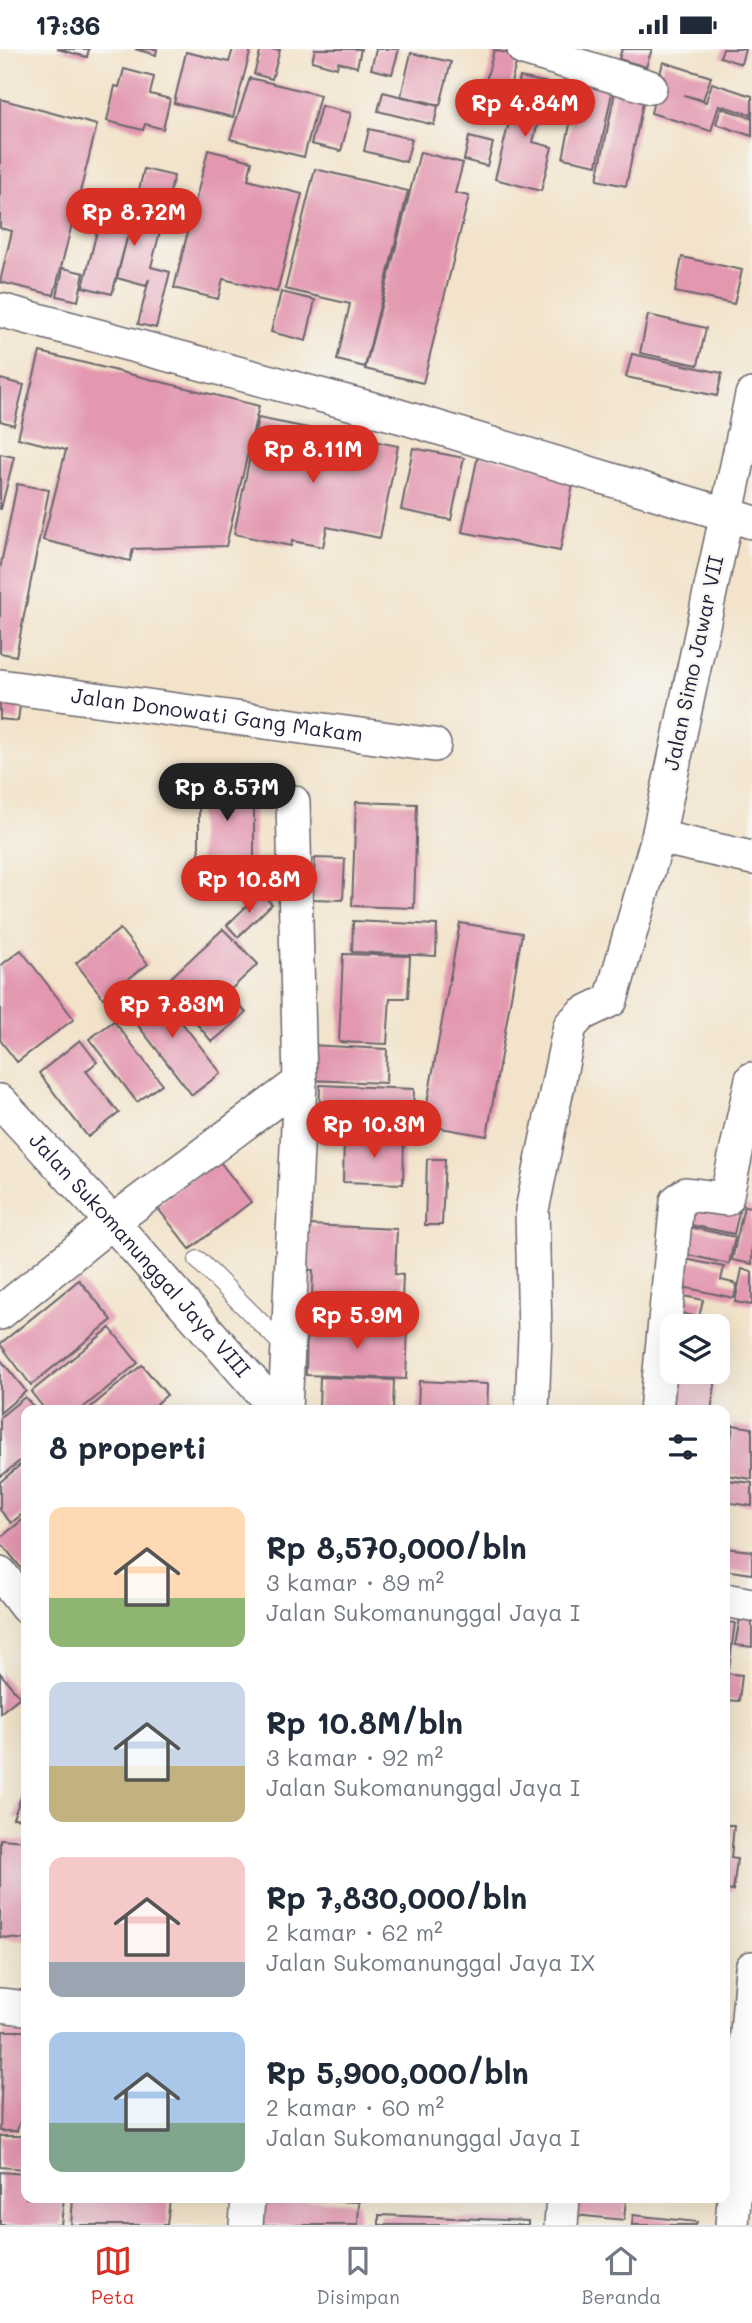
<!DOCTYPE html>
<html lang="id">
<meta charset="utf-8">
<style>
:root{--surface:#fff;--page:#f6f6f7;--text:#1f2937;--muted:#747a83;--line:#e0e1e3;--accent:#d93025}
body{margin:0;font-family:Mali,sans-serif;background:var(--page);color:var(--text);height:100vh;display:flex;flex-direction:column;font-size:26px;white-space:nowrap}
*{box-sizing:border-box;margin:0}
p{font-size:23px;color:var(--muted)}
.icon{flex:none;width:38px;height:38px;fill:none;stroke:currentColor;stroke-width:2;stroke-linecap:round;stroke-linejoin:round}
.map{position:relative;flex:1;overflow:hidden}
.drawer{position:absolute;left:21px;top:1356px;width:709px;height:798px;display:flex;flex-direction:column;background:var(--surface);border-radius:14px;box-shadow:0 7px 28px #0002}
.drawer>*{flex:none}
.fabs{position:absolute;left:660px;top:1265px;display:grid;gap:14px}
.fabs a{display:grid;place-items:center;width:70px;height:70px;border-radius:14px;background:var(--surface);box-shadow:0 7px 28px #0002;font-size:35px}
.price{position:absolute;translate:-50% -60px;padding:0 16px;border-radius:24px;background:var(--accent);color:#fff;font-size:23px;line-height:46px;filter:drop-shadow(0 2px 4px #0008)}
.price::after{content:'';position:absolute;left:50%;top:42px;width:21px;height:16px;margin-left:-10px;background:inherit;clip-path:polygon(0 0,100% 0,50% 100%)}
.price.current{background:#222;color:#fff}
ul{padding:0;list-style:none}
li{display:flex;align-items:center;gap:21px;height:175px;padding:0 28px}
li span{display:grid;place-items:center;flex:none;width:196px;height:140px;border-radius:14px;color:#555}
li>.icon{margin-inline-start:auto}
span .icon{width:84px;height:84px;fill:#fffc;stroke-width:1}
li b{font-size:30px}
h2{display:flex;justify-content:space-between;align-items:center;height:84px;padding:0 28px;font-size:30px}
.status{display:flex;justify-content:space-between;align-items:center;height:49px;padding:0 35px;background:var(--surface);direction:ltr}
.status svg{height:19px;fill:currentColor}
.tab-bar{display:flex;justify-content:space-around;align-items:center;height:98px;border-top:2px solid var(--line);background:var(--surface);font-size:19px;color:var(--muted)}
.tab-bar a{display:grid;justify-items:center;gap:4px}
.tab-bar .current{color:var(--accent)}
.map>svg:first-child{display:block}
.building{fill:#e398b0}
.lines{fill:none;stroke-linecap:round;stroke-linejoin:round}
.service-casing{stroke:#6b666d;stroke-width:20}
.minor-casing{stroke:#6b666d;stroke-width:36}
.service{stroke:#fff;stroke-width:18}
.minor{stroke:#fff;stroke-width:33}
.labels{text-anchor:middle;stroke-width:5;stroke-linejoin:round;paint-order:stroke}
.street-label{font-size:21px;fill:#22223b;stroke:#f6f6f2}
</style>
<div class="status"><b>17:36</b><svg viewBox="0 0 49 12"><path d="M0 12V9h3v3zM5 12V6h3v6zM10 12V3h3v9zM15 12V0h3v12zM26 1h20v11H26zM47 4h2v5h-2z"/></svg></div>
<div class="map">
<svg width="752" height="2176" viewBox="0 0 752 2176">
<rect width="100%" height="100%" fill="#f6f6f2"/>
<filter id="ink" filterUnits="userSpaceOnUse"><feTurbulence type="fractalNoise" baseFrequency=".0143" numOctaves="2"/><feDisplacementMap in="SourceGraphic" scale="14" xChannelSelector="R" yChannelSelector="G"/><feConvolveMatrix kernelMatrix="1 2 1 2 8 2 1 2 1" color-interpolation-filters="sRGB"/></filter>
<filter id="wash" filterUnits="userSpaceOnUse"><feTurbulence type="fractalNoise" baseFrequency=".00686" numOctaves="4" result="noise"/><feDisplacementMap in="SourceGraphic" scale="28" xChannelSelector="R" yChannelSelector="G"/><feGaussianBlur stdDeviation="1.57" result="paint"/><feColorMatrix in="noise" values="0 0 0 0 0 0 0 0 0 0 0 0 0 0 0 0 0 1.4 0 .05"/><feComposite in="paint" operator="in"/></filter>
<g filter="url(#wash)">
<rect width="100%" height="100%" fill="#f2e3ca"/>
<g id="blocks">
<!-- building -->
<g class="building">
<path d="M57,0H89L87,8Z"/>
<path d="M135,0H157L156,6Z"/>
<path d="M233,0H251L233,68L174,54L186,3L229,13Z"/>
<path d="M261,0L280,1L272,30L254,25Z"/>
<path d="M315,0H361L357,18L338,13L337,19L312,12Z"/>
<path d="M376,0H399L392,25L371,20Z"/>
<path d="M622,0H652L646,18L619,10Z"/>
<path d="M723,0H745L741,15L720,8Z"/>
<path d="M494,1L518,7L506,53L482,47Z"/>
<path d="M411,4L451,13L440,56L401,47Z"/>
<path d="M663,13L711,28L703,51L684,46L706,53L712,34L752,47V66L719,56L711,82L651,64Z"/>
<path d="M124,20L154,28L150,45L170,50L163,80L145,75L143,81L107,72L115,37L119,38Z"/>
<path d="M520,28L548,34L533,93L552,98L541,142L495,130Z"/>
<path d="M580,28L614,34L597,116L563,109Z"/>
<path d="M250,29L320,46L304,108L230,90Z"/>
<path d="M616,38L645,44L626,137L597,131Z"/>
<path d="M383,43L438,57L434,76L378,62Z"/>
<path d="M0,50L97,76L54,246L0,233L12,182L0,179Z"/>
<path d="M321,57L351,64L341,102L311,95Z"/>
<path d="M721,59L752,69V87L716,75Z"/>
<path d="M369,80L412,90L406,113L364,102Z"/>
<path d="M469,88L493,94L487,117L464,111Z"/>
<path d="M208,101L252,112L248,131L302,145L277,243L223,230L218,250L174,239Z"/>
<path d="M420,103L463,114L455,144L469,147L423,334L365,320Z"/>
<path d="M144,120L174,127L151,218L170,223L156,279L138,275L149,230L146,237L117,229L127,189L112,245L83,238L100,170L130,178Z"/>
<path d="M315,120L408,142L365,318L337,311L350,255L285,240Z"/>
<path d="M682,208L742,221L734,255L675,243Z"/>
<path d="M63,219L84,224L78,252L57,247Z"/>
<path d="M281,243L315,251L306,292L271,283Z"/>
<path d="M648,266L706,279L698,316L640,304Z"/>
<path d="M40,303L259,357L226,497L133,500L130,512L43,491L66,401L18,389Z"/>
<path d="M632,305L722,324L717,347L626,328Z"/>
<path d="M0,330L24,336L14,376L0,372Z"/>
<path d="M258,369L398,397L380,489L327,478L323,498L292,492L291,497L234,485Z"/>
<path d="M413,399L464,409L451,471L401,461Z"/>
<path d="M0,405L14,408L1,460H0Z"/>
<path d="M478,406L575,425L560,502L462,483Z"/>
<path d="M17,435L49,441L16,607L0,604V520Z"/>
<path d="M0,638L22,641L18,672L0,670Z"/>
<rect x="199" y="737" width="55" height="74"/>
<path d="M356,753L417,755L414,859L352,857Z"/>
<path d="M315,809L345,810L343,851L313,850Z"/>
<path d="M260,844L272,855L238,888L227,876Z"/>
<path d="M353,872L437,876L436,907L352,903Z"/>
<path d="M460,874L522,884L487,1087L423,1076Z"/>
<path d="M120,880L148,915L103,949L76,914Z"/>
<path d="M223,880L258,915L228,943L246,964L212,993L164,935Z"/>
<path d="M21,901L74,970L17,1013L0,991V917Z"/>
<path d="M343,905L410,907L408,949H390L387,995L339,993Z"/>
<path d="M152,935L221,1024L192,1046L123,957Z"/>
<path d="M114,972L162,1035L137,1053L89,990Z"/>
<path d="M80,991L97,1013L86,1022L119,1064L88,1088L39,1024Z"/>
<path d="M308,996L387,1000L386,1034L307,1031Z"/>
<path d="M320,1036L414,1040L412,1086L319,1082Z"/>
<path d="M344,1087L404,1089L403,1135L343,1133Z"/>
<path d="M217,1109L251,1153L190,1200L156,1157Z"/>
<path d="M427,1110H445L442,1176H425Z"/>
<path d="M687,1148L740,1159L734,1185L681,1174Z"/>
<path d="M744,1157L752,1158V1215L732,1211Z"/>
<path d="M309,1176L397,1180L395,1225L403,1226L401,1276L311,1272L313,1221H308Z"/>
<path d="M681,1176L735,1188L729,1215L675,1203Z"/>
<path d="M680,1209L724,1218L721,1231L737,1235L734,1249L673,1236Z"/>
<path d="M742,1220L752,1223V1256L735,1253Z"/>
<path d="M79,1231L112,1271L31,1336L0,1295Z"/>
<path d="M674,1245L703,1251L699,1268L670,1262Z"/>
<path d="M307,1274L408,1278L406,1330L306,1326Z"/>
<path d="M110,1279L138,1314L79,1362H46L31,1343Z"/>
<path d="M0,1310L26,1342L0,1364Z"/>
<path d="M142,1316L167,1346L148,1362H86Z"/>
<path d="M672,1323H717L711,1362L660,1359Z"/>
<path d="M320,1328L394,1331L393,1362L319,1359Z"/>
<path d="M419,1332L488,1335L487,1362H418Z"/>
<path d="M25,1348L37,1362H26V1407L0,1428V1368Z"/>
<path d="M733,1376L752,1379V1430L726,1426Z"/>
<path d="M26,1411V1462L11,1474L0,1461V1433Z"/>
<path d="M727,1431L752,1434V1457L724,1453Z"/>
<path d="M26,1468V1525L0,1493V1489Z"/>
<path d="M724,1499L752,1502V1525L724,1521Z"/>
<path d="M742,1558L752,1559V1598L735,1596Z"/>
<path d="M724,1573L735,1574L729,1618H724Z"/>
<path d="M0,1624L20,1648L0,1664Z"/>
<path d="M724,1624L742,1626L739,1652L724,1651Z"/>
<path d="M26,1735V1770L13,1769Z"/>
<path d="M724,1776H734L731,1809L737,1810L733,1842L724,1841Z"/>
<path d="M0,1790L26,1792V1891L0,1888Z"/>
<path d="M3,1982H26V2051L17,2082H0Z"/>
<path d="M0,2087H26V2120L0,2118Z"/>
<path d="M0,2123L26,2125V2149H64L61,2176H0Z"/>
<path d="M73,2149H170L167,2176H71Z"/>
<path d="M258,2149L359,2153L358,2176H257Z"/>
<path d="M577,2149H626L624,2171L575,2166Z"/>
<path d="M379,2166L528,2172V2176H379Z"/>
<path d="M633,2166L697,2173L696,2176H632Z"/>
</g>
</g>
</g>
<g filter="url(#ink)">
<use href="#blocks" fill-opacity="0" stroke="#6b666d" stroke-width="2"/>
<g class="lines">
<defs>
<path id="service" d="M198,1211L287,1300"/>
<g id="minor">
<path d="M524,0L650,38"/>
<path d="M0,261L399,367L752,473"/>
<path d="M752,346L658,788L752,809"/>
<path id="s1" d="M0,637L434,696"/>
<path id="s2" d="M0,1052L112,1173L278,1362"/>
<path d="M0,1264L112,1173L300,1033"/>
<path d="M285,1362L300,1033L293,753"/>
<path d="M532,1362L535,1285L532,1161L570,977L582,965L611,951L658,788"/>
<path d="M656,1362L677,1152L686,1145L726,1150L752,1030"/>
<path d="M0,1524L26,1558"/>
<path d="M724,1551L752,1556"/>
<path d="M0,1956L26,1959"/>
<path d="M246,2176L248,2149"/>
<path d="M561,2176L563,2149"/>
<path d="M732,2176L752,1919"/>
</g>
</defs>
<!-- service casing -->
<use href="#service" class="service-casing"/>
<!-- minor casing -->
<use href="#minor" class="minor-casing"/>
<!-- service -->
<use href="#service" class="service"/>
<!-- minor -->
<use href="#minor" class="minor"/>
</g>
</g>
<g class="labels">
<!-- street labels -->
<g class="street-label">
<text transform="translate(694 614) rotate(-78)" y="7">Jalan Simo Jawar VII</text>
<text dy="7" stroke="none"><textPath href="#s1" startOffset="219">Jalan Donowati Gang Makam</textPath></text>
<text dy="7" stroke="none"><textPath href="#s2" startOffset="208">Jalan Sukomanunggal Jaya VIII</textPath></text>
</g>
</g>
</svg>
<div class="fabs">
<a><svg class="icon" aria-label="layers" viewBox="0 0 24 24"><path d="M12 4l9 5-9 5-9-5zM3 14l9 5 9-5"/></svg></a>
</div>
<b class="price" style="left:525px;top:90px">Rp 4.84M</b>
<b class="price" style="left:134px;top:199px">Rp 8.72M</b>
<b class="price" style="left:313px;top:436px">Rp 8.11M</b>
<b class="price current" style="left:227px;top:774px">Rp 8.57M</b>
<b class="price" style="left:249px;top:866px">Rp 10.8M</b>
<b class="price" style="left:172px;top:991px">Rp 7.83M</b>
<b class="price" style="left:374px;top:1111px">Rp 10.3M</b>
<b class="price" style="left:357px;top:1302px">Rp 5.9M</b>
<section class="drawer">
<h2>8 properti<svg class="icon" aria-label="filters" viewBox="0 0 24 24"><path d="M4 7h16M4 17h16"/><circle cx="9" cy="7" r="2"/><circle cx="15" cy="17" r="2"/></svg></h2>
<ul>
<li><span style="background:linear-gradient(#ffd9b3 65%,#8fb573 0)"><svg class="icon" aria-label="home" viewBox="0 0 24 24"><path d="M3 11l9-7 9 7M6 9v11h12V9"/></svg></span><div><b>Rp 8,570,000/bln</b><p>3 kamar · 89 m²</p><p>Jalan Sukomanunggal Jaya I</p></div></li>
<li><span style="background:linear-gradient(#c9d6e8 60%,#c2b280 0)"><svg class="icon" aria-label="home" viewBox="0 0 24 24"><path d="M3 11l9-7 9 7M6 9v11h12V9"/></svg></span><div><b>Rp 10.8M/bln</b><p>3 kamar · 92 m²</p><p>Jalan Sukomanunggal Jaya I</p></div></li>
<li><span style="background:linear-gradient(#f6c9c9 75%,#9aa5b1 0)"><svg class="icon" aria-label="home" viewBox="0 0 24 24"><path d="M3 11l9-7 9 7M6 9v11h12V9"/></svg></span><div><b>Rp 7,830,000/bln</b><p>2 kamar · 62 m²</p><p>Jalan Sukomanunggal Jaya IX</p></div></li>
<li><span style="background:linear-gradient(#a9c7e8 65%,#7fa58c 0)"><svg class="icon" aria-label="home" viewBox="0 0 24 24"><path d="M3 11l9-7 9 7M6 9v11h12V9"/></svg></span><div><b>Rp 5,900,000/bln</b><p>2 kamar · 60 m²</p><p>Jalan Sukomanunggal Jaya I</p></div></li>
</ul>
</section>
</div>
<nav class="tab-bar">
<a class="current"><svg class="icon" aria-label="map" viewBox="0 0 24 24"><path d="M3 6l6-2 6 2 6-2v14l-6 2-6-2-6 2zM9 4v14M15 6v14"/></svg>Peta</a>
<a><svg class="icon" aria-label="saved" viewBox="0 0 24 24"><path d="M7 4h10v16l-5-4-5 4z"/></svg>Disimpan</a>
<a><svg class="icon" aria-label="home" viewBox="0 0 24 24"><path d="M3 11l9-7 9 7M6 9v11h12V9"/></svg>Beranda</a>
</nav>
